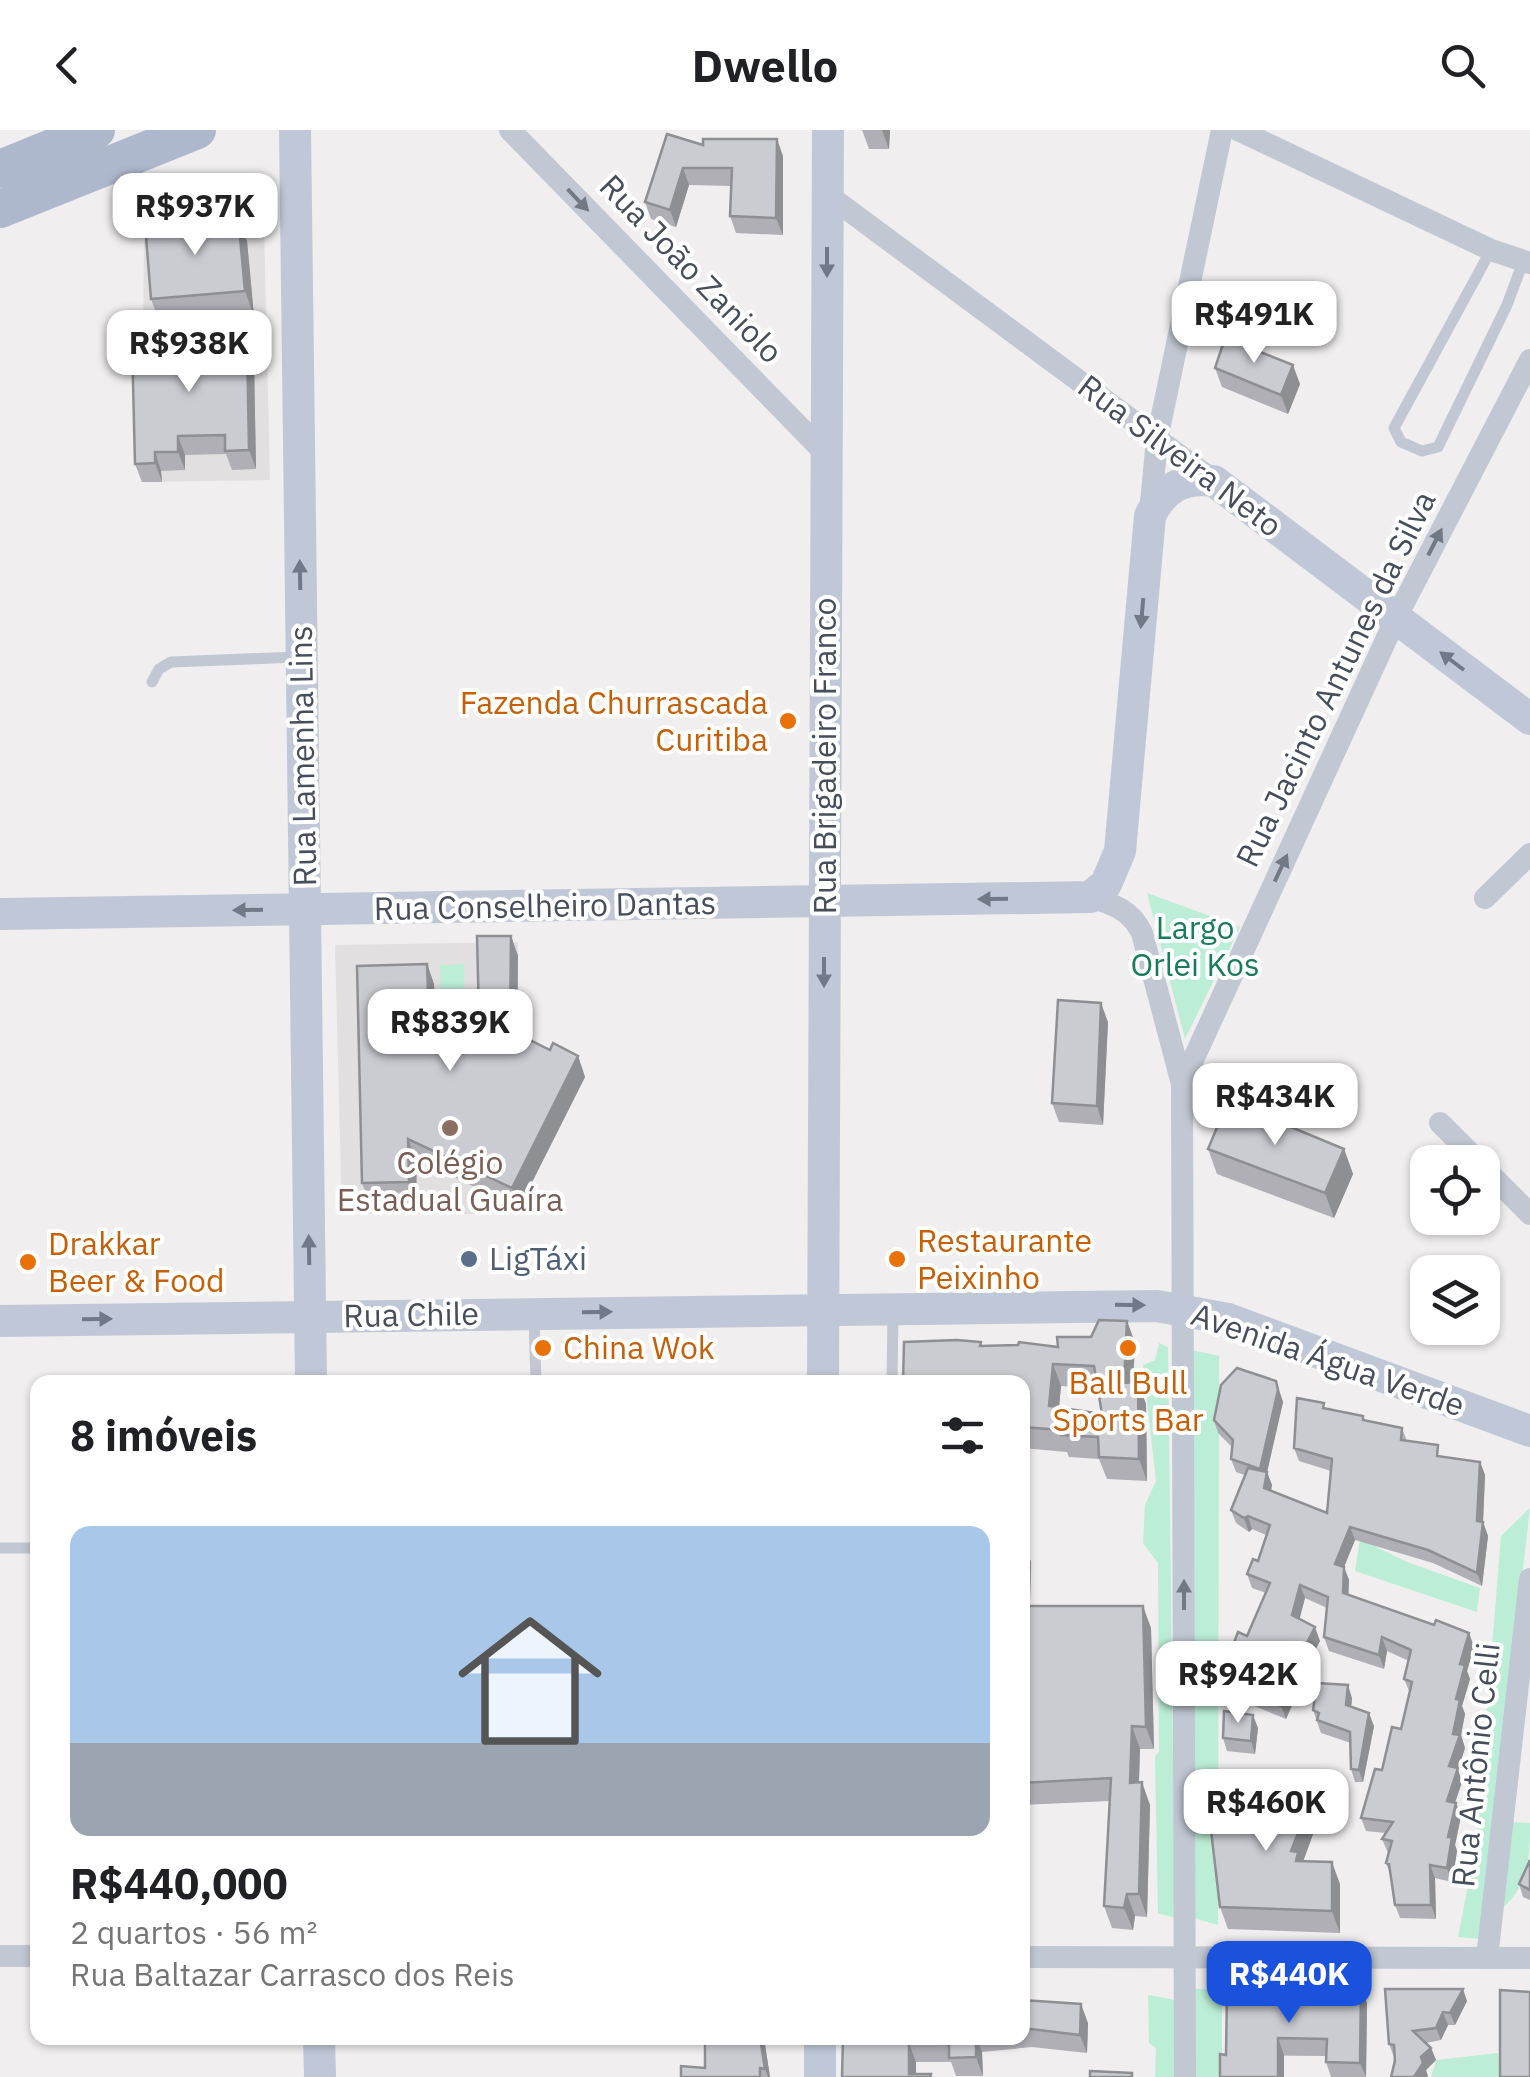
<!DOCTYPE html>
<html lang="pt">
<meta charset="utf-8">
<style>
:root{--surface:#fff;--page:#f2f2f2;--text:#202124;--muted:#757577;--accent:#1b52dd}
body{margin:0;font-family:"IBM Plex Sans",sans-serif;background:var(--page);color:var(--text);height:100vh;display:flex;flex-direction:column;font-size:38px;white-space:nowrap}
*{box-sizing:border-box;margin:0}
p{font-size:32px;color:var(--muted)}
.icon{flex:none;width:55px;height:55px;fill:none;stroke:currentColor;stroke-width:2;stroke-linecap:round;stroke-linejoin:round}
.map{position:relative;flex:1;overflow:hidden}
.panel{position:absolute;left:30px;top:1245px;width:1000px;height:670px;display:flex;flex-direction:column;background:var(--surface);border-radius:20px;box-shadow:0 2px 8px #0004}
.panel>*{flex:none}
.tools{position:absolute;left:1410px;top:1015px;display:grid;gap:20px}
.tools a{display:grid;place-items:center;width:90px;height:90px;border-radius:20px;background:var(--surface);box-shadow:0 2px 8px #0004;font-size:50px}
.price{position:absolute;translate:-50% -85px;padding:0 22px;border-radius:20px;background:#fff;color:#222;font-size:32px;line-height:65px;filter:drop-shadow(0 2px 5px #0008)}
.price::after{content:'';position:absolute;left:50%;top:60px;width:30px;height:22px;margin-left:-15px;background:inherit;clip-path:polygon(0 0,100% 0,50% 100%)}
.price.active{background:var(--accent);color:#fff}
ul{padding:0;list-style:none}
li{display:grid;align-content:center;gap:20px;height:530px;padding:0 40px}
li span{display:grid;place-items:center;height:310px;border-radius:20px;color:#555}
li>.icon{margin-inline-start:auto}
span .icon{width:180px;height:180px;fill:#fffc;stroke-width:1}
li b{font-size:42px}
h2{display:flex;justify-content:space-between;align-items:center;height:120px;padding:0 40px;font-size:42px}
header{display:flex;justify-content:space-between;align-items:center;height:130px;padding:0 40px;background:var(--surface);font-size:45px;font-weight:700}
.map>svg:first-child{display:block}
.education{fill:#e1dfe0}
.green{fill:#bceed7}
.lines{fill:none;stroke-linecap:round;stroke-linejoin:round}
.lane{stroke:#c1c8d3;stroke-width:11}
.street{stroke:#c1c8d3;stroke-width:22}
.secondary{stroke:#c0c8d7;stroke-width:32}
.primary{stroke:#aeb8cd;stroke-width:38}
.wall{fill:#afafb5;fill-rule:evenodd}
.shaded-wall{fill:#8e8f93}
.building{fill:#cbccd2;stroke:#8e8f93;stroke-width:2.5;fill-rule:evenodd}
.oneway{fill:#717985}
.oneway2{fill:#717986}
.food-dot{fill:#e8710a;stroke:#fff;stroke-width:4}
.education-dot{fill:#8d6e63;stroke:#fff;stroke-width:4}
.service-dot{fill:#5c6f8a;stroke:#fff;stroke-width:4}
.labels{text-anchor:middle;stroke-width:8;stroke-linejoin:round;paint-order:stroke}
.street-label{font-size:32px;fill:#464e5b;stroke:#fff}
.food-label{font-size:32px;fill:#c56008;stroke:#fff;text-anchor:start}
.park-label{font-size:32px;fill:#187b59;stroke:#fff}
.education-label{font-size:32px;fill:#785e54;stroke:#fff}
.service-label{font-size:32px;fill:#4e5e75;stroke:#fff;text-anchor:start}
</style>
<header><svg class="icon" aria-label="back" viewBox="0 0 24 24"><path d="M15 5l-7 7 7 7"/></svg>Dwello<svg class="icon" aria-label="search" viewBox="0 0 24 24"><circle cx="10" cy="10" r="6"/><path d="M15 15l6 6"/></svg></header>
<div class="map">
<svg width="1530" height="1947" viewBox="0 0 1530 1947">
<rect width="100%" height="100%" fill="#f0eeee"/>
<!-- education -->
<g class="education">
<path d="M264,99L270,350L142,352L144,110Z"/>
<path d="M518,812L517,912L585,947L516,1084H342L335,815Z"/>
</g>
<!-- green -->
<g class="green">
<path d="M1147,763L1240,797L1185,909Z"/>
<path d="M464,834L465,888L441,889L440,835Z"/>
<path d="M1159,1213L1168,1217L1175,1788L1158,1783L1155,1626L1159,1622L1158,1433L1143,1413L1145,1375L1156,1351L1143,1235L1155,1230Z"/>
<path d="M1174,1216L1219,1226L1218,1795L1186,1786Z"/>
<path d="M1530,1378L1480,1809L1458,1807L1476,1714L1501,1406Z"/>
<path d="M1360,1409L1407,1432L1480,1458L1477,1482L1355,1441Z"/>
<path d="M1507,1692L1530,1693C1530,1729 1529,1757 1499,1781Z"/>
<path d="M1188,1859H1222V1947H1186Z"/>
<path d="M1148,1865L1176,1870L1174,1947H1155L1156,1918L1149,1913Z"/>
<path d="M1498,1923L1499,1947H1431L1436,1930Z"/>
</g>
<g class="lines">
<!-- lane -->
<g class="lane">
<path d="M1491,120L1394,298L1401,312L1422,321L1438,317L1507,175L1523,132"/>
<path d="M152,552L159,539L171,532L297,527"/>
<path d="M534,1187L536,1252"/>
<path d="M892,1252L893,1182"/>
<path d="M0,1418H38"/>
</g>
<!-- street -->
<g class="street">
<path d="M510,0L826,324"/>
<path d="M1238,0L1491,120L1530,133"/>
<path d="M828,65L1214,351"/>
<path d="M1150,384L1157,309L1222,0"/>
<path d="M1090,767C1113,774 1131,780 1142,803L1182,954L1185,1947"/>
<path d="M1485,768L1530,724"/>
<path d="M1182,954L1396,488L1530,230"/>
<path d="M1440,993L1479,1032"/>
<path d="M1482,1036L1530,1084"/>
<path d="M0,1826H38"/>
<path d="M1022,1827L1530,1828"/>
<path d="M1487,1828L1530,1449"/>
</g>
<!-- secondary -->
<g class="secondary">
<path d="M295,0L311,1252"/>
<path d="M0,784L1090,767L1106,754L1120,721L1150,386C1163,358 1183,347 1214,351L1530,589"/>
<path d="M0,1191L1157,1176L1228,1189L1530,1301"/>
<path d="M823,1252L828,0"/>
<path d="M319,1908L320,1947"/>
<path d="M820,1947V1908"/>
</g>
<!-- primary -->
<g class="primary">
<path d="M0,39L96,0"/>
<path d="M0,79L197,0"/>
</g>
</g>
<!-- wall -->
<g class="wall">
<path d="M862,0H890L889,19H869Z"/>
<path d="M703,15L783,26V105L736,103L730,86L731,56L689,55L676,97L651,89L645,72Z"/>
<path d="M247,111L254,186L160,194L151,169Z"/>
<path d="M247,212L254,231L256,339L232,340L226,324L185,325V340L161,341L162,352H142L135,334Z"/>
<path d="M1215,238L1300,254L1288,284L1222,257Z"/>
<path d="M511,806L518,826L517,904L550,920L578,926L585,947L519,1078L416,1029L417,1073H370L362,1053L427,834L434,854L436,888L479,887Z"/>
<path d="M1108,892L1103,995L1059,992L1052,973Z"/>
<path d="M1208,1019H1344L1353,1044L1334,1088L1217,1044Z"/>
<path d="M1127,1191L1135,1213L1133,1253L1146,1274L1147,1351L1107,1349L1099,1329L1069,1327L1067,1322L1022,1318V1252H903L981,1212L982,1216L1058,1217L1091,1207ZM1061,1256L1097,1258L1102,1284L1059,1277Z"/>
<path d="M1276,1251L1283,1272L1267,1342L1272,1355L1271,1361L1327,1383L1331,1341L1299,1331L1294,1318L1326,1279L1363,1286L1365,1291L1402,1298L1407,1311L1442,1327L1480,1332L1485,1345L1483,1392L1488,1406L1482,1456L1433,1433L1355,1410L1344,1437L1349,1450L1348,1465L1434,1495L1469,1503L1474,1517L1467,1541L1470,1549L1462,1576L1465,1584L1461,1605L1465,1618L1458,1640L1462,1652L1455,1673L1461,1686L1455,1715L1457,1721L1452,1752L1435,1748L1436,1789L1400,1788L1395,1775L1391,1746L1386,1733L1388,1723L1382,1709L1386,1703L1366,1701L1361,1688L1401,1599L1410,1563L1404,1549L1409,1531L1387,1521L1384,1539L1329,1521L1324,1507L1327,1478L1305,1468L1299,1489L1320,1511L1300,1548L1302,1553L1286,1589L1225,1564L1220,1550L1247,1506L1266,1463L1252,1458L1247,1444L1258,1431L1266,1405L1252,1399L1249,1402L1236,1393L1231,1380L1245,1345L1236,1342L1231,1329L1232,1317L1218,1303L1214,1290Z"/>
<path d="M1022,1410L1031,1432L1030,1471L1027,1476L1151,1498L1154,1619H1140L1139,1653L1150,1675L1147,1787L1135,1786L1133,1800L1112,1798L1104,1776L1110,1671L1022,1675Z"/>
<path d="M1352,1568L1351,1577L1374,1596L1363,1652H1355L1351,1639V1613L1321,1603L1313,1580Z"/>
<path d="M1258,1598L1255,1624L1227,1621L1223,1608Z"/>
<path d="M1235,1659L1316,1696L1303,1732L1340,1754V1803L1228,1799L1220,1777L1218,1693Z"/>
<path d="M1530,1730V1770L1523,1767L1519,1754Z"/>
<path d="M1385,1859L1467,1871L1455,1895H1448L1441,1910L1426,1913L1431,1918L1436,1930L1426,1940L1427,1947H1391L1394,1927L1389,1914Z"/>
<path d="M1022,1870L1088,1893L1087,1923L1032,1917L982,1922L983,1946H956L951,1932H916V1944H931L932,1947H842L843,1908H1022Z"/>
<path d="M1367,1873L1366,1947H1331L1326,1932V1926L1226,1925Z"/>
<path d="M764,1908L770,1947H681L705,1938Z"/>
</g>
<!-- shaded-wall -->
<g class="shaded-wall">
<path d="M882,0H890L889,19Z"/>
<path d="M777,9L783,26V105L776,88Z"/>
<path d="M683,38L689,55L676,97L670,80Z"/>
<path d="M238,86L247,111L254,186L245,161Z"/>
<path d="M247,212L254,231L256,339L249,320Z"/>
<path d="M1293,235L1300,254L1288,284L1281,265Z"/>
<path d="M178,306L185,325V340L178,322Z"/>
<path d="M155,322L161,341L162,352L155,333Z"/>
<path d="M511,806L518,826L517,920L510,900Z"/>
<path d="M427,834L434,854L436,908L429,888Z"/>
<path d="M1101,873L1108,892L1103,995L1097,976Z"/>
<path d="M578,926L585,947L519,1078L512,1058Z"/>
<path d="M408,1009L416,1029L417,1073L409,1052Z"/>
<path d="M1344,1019L1353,1044L1334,1088L1325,1063Z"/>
<path d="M1127,1191L1135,1213L1132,1276L1124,1253Z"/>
<path d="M1053,1234L1061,1256L1057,1298L1049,1276Z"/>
<path d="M1276,1251L1283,1272L1265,1351L1260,1339Z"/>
<path d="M1138,1252L1146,1274L1147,1351L1139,1329Z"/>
<path d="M1480,1332L1485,1345L1483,1392L1488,1406L1482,1456L1477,1443Z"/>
<path d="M1267,1342L1272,1355L1269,1372L1264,1358Z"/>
<path d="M1248,1386L1252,1399L1249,1402L1244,1388Z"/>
<path d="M1350,1397L1355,1410L1344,1437L1349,1450L1348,1476L1335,1434Z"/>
<path d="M1023,1410L1031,1432L1030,1471L1022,1483Z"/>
<path d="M1300,1455L1305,1468L1297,1499L1292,1485Z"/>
<path d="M1143,1476L1151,1498L1154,1619L1146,1597Z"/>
<path d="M1315,1497L1320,1511L1300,1548L1302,1553L1286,1589L1281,1576L1294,1538Z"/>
<path d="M1469,1503L1474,1517L1467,1541L1470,1549L1462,1576L1465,1584L1461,1605L1465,1618L1458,1640L1462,1652L1451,1684L1447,1671L1456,1569L1460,1534Z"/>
<path d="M1382,1507L1387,1521L1384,1539L1379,1525Z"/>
<path d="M1348,1555L1352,1568L1350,1588L1346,1575Z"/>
<path d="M1369,1583L1374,1596L1363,1652L1359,1640Z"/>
<path d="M1253,1585L1258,1598L1255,1624L1251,1611Z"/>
<path d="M1132,1596L1140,1619L1138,1676L1130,1653Z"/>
<path d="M1142,1652L1150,1675L1147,1787L1139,1764Z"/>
<path d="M1456,1673L1461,1686L1455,1715L1457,1721L1452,1752L1447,1738L1448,1707Z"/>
<path d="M1309,1675L1316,1696L1302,1734L1304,1753L1291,1721Z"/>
<path d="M1332,1732L1340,1754V1803L1332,1781Z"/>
<path d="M1430,1735L1435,1748L1436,1789L1431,1775Z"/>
<path d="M1127,1764L1135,1786L1133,1800L1124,1778Z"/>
<path d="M1361,1856L1367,1873L1366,1947L1360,1933Z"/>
<path d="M1463,1859L1467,1871L1455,1895L1450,1883Z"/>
<path d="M1081,1874L1088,1893L1087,1923L1080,1905Z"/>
<path d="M1443,1882L1448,1895L1441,1910L1436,1898Z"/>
<path d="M760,1908H764L770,1947H768L765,1939Z"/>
<path d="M976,1908H977L982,1922L983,1946L976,1927Z"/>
<path d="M1278,1908L1284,1925V1947H1278Z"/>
<path d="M909,1913L916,1932V1947L909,1944Z"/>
<path d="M1431,1918L1436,1930L1426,1940L1428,1946L1427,1947H1414L1421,1927Z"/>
</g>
<!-- building -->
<g class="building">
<path d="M667,4L703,15V9H777L776,88L730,86L732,38H683L670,80L645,72Z"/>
<path d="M238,86L245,161L151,169L145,94Z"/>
<path d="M1225,208L1293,235L1281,265L1215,238Z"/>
<path d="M132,212H247L249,320L225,321V305L178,306V322H155V333L135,334Z"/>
<path d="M477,806H511L510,900L550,920L553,913L578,926L512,1058L408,1009L409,1052L362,1053L357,836L427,834L429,888L479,887Z"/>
<path d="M1058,870L1101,873L1097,976L1052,973Z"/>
<path d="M1228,971L1344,1019L1325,1063L1208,1019Z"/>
<path d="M1099,1190L1127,1191L1124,1253L1138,1252L1139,1329L1099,1327L1098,1307L1061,1305V1300L1022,1297V1252H903L904,1212L957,1210L981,1212L980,1216L1018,1215L1019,1212L1058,1217L1057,1207H1091ZM1053,1234L1094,1236L1102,1284L1049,1276Z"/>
<path d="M1237,1238L1276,1251L1278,1260L1260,1339L1231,1329L1233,1310L1214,1290L1221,1255Z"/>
<path d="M1297,1268L1324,1273L1323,1278L1363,1286V1290L1402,1298L1401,1310L1438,1315L1437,1326L1480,1332L1477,1391L1483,1392L1477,1443L1428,1420L1350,1397L1335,1434L1344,1437L1343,1463L1434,1495L1436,1490L1469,1503L1460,1534L1465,1535L1456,1569L1460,1570L1453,1604L1460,1605L1449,1636L1458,1638L1447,1671L1456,1673L1448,1707H1452L1447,1738L1430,1735L1431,1775H1395L1389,1734L1386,1733L1392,1711L1382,1709L1393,1692L1361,1688L1375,1639L1382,1640L1392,1597L1401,1599L1412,1552L1404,1549L1411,1520L1382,1507L1379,1525L1324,1507L1328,1467L1300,1455L1292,1485L1315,1497L1294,1538L1297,1539L1281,1576L1220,1550L1238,1502L1247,1506L1270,1453L1247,1444L1253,1429L1258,1431L1270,1395L1248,1386L1244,1388L1231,1380L1248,1338L1267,1342L1264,1358L1327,1383L1332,1329L1294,1318Z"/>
<path d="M1022,1476H1143L1146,1597L1132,1596L1130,1653L1142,1652L1139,1764H1127L1124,1778L1104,1776L1111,1648L1022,1653Z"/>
<path d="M1317,1553L1348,1555L1346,1575L1369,1583L1359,1640L1351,1639L1350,1602L1317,1590L1319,1583L1313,1580Z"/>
<path d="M1224,1581L1253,1585L1251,1611L1223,1608Z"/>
<path d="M1239,1648L1309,1675L1291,1721L1298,1722L1296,1731L1332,1732V1781L1220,1777L1210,1692L1218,1693L1230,1656L1235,1659Z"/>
<path d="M1530,1730V1760L1519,1754Z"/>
<path d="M1299,1854L1361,1856L1360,1933L1326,1932L1327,1909L1278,1908V1947H1220V1924L1226,1925L1227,1860L1299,1861Z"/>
<path d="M1385,1859H1463L1450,1883L1443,1882L1436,1898L1413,1901L1431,1918L1421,1927L1423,1933L1414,1947H1391L1395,1931L1394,1915L1389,1914Z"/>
<path d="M1500,1860L1530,1862V1947H1500Z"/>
<path d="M1022,1870L1081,1874L1080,1905L1022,1898Z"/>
<path d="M705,1908H760L765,1939L760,1938V1947H681V1936L705,1938Z"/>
<path d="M843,1908H976V1927L949,1928V1914L909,1913V1944H931L930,1947H842Z"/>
<path d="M1090,1941L1132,1943V1947H1090Z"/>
</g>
<!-- one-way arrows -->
<defs><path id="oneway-solid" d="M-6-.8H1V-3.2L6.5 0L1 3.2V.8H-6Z" transform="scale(2.5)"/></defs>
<g class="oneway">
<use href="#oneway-solid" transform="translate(578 70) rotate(46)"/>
<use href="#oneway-solid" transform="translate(1435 412) rotate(-63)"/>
<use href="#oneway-solid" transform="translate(1281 738) rotate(-65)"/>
<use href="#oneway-solid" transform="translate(1184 1465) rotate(-90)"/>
</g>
<g class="oneway2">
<use href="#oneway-solid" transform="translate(827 132) rotate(90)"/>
<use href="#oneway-solid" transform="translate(300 445) rotate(-91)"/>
<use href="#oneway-solid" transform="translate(1142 483) rotate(95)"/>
<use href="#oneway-solid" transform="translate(1452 531) rotate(-143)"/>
<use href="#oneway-solid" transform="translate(993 769) rotate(179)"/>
<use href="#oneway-solid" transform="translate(248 780) rotate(179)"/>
<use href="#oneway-solid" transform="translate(824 842) rotate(90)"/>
<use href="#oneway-solid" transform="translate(309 1120) rotate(-91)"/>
<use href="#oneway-solid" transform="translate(1130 1175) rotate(1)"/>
<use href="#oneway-solid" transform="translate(597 1182) rotate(-1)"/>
<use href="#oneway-solid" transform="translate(97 1189) rotate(-1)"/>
</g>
<!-- markers -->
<g class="food-dot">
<circle cx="788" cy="591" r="10"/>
<circle cx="897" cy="1129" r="10"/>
<circle cx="28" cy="1132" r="10"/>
<circle cx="543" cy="1218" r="10"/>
<circle cx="1128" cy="1218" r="10"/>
</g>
<circle class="education-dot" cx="450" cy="998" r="10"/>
<circle class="service-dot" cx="469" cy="1129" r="10"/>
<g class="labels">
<!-- street labels -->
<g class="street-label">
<text transform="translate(691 139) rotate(46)" y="11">Rua João Zaniolo</text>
<text transform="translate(1180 326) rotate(37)" y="11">Rua Silveira Neto</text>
<text transform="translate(1336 549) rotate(-64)" y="11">Rua Jacinto Antunes da Silva</text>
<text transform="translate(303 626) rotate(-91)" y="11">Rua Lamenha Lins</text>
<text transform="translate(825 626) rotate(-90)" y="11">Rua Brigadeiro Franco</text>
<text transform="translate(545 776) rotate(-1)" y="11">Rua Conselheiro Dantas</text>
<text transform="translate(411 1185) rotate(-1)" y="11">Rua Chile</text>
<text transform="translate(1328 1230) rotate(19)" y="11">Avenida Água Verde</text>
<text transform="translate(1476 1635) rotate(-84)" y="11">Rua Antônio Celli</text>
</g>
<!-- food labels -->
<g class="food-label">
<text x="768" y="584" text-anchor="end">Fazenda Churrascada<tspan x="768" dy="37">Curitiba</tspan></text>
<text x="917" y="1122">Restaurante<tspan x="917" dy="37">Peixinho</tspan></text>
<text x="48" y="1125">Drakkar<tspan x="48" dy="37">Beer &amp; Food</tspan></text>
<text x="563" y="1229">China Wok</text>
<text x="1128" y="1264" text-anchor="middle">Ball Bull<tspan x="1128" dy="37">Sports Bar</tspan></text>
</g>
<!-- park labels -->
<g class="park-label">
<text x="1195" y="809">Largo<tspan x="1195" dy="37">Orlei Kos</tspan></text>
</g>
<!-- education labels -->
<g class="education-label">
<text x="450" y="1044">Colégio<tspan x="450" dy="37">Estadual Guaíra</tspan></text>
</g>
<!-- service labels -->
<g class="service-label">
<text x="489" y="1140">LigTáxi</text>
</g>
</g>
</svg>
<div class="tools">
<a><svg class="icon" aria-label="locate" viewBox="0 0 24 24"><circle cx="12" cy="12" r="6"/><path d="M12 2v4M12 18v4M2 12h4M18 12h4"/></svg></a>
<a><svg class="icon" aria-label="layers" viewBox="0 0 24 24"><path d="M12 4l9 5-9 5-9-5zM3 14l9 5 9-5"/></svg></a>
</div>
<b class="price" style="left:195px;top:128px">R$937K</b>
<b class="price" style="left:1254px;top:236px">R$491K</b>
<b class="price" style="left:189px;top:265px">R$938K</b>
<b class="price" style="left:450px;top:944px">R$839K</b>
<b class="price" style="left:1275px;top:1018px">R$434K</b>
<b class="price" style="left:1238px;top:1596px">R$942K</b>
<b class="price" style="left:1266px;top:1724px">R$460K</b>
<b class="price active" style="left:1289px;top:1896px">R$440K</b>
<section class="panel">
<h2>8 imóveis<svg class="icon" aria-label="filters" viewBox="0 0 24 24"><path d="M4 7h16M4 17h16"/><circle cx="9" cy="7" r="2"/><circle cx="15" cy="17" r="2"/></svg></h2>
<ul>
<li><span style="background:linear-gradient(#a9c7e8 70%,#9aa5b1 0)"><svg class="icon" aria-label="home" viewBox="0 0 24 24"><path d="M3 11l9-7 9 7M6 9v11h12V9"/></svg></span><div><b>R$440,000</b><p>2 quartos · 56 m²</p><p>Rua Baltazar Carrasco dos Reis</p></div></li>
</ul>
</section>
</div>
